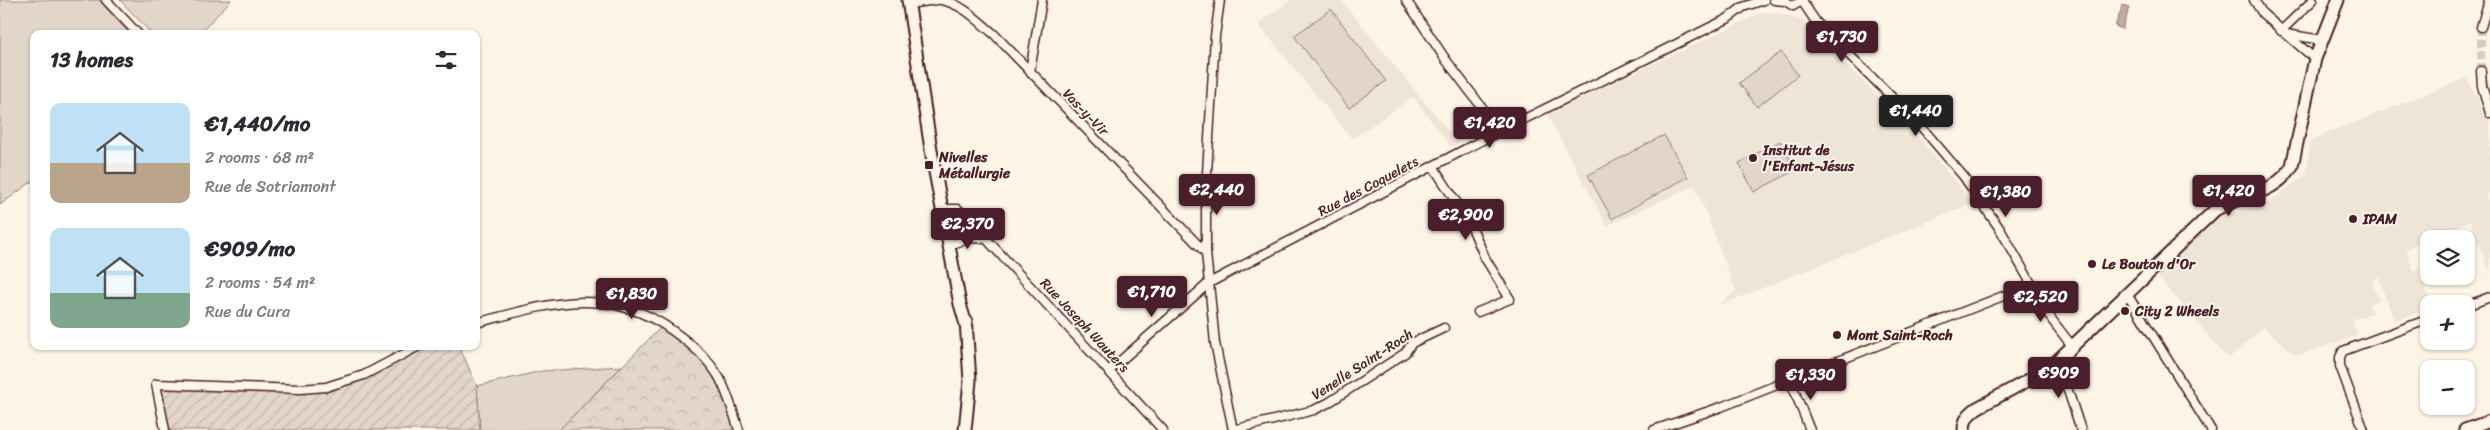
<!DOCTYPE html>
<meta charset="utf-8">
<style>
:root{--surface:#fff;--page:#f2f2f3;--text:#2b2b33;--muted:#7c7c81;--accent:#4a1f2b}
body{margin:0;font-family:Sriracha,sans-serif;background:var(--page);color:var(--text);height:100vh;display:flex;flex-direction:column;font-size:19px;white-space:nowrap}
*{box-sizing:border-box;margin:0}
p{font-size:16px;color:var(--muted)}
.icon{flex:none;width:28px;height:28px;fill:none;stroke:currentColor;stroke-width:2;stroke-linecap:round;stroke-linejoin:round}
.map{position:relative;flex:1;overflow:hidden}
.sheet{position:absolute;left:30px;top:30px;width:450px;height:320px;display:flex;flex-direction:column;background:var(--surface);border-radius:10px;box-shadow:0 1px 4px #0004}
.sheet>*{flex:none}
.tools{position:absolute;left:2420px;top:230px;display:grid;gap:10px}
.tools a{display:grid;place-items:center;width:55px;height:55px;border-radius:10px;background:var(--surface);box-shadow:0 1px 4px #0004;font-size:25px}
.price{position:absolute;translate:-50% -42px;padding:0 11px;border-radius:5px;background:var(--accent);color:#fff;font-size:16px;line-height:32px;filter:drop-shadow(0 1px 2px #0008)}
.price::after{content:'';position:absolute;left:50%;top:30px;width:15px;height:11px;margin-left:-8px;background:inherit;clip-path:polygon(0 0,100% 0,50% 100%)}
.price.on{background:#222;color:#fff}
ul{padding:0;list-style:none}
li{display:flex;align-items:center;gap:15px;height:125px;padding:0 20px}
li span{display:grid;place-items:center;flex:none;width:140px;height:100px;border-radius:10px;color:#555}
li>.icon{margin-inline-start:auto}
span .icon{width:60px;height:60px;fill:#fffc;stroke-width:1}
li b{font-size:21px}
h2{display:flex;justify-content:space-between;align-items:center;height:60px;padding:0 20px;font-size:21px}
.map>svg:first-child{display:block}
.built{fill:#eee5d7}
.grass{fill:#e2d5ca;stroke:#967a7a}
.forest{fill:url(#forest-crowns);stroke:#967a7a}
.garden{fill:url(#garden-furrows);stroke:#967a7a}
.water{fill:#c0aca5;stroke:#917474}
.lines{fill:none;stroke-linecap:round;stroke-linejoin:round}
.street-tunnel{stroke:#d8cac0;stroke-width:8;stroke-dasharray:8 4;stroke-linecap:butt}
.street-casing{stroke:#4a1f2b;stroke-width:11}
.secondary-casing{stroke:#4a1f2b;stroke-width:15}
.street{stroke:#fcf5e5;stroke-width:8}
.secondary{stroke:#fcf5e5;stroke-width:11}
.poi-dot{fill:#4a1f2b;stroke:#fcf5e5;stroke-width:2}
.labels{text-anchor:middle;stroke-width:4;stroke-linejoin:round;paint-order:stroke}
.street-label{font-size:14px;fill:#4a1f2b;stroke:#fcf5e5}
.poi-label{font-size:14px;font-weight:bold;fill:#4a1f2b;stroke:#fcf5e5;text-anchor:start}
</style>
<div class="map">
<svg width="2490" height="430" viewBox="0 0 2490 430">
<defs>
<pattern id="forest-crowns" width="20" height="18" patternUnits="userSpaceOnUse" patternTransform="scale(1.25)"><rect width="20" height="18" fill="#e2d5ca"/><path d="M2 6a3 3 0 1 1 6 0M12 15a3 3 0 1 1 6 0" fill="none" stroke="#c3b6ae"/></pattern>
<pattern id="garden-furrows" width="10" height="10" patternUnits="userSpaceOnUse" patternTransform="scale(1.25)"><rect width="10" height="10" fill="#e2d5ca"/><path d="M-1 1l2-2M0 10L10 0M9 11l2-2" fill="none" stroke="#c3b6ae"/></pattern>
</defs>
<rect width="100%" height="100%" fill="#fcf5e5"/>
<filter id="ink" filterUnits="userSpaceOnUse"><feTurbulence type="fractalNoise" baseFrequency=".02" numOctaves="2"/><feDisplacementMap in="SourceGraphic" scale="10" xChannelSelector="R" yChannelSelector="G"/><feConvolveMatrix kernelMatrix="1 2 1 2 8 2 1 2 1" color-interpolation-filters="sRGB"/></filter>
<g filter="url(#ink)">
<!-- built -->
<g class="built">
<path d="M1291,0H1341L1459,144L1451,147L1413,97L1352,139L1258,24Z"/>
<path d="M1763,12H1777L1801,20L1913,131L1973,203L1716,307L1736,291L1695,185L1607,226L1547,114Z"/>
<path d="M2467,78L2490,121V193L2486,195L2490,204V274L2470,221L2406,249L2414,271L2419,270L2431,304H2429V309L2394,321L2378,276L2372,282L2379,301L2369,304L2372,313L2352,320L2357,335L2300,355L2294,354L2264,327L2228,359L2157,276L2218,216L2267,204L2307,173L2310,140Z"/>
</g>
<!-- grass -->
<g class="grass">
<path d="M0,0H99L130,34H34V180L0,205Z"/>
<path d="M120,0H231L204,29L194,34H152Z"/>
<path d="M1331,9L1386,81L1349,108L1294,36Z"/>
<path d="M1781,52L1798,75L1757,107L1739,83Z"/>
<path d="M1664,135L1688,177L1612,219L1588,175Z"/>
<path d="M1780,141L1796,170L1754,192L1739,163Z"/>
<path d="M622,366L559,430H480L477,386L542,371Z"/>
</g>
<!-- forest -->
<path class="forest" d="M664,324L693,345L718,375L739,430H559Z"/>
<!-- garden -->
<path class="garden" d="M419,346H459L477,386L480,430H165L156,384L300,389L350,381Z"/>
<!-- water -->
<path class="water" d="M2123,5L2130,7L2122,29L2115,26Z"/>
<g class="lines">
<!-- street-tunnel -->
<path class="street-tunnel" d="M2481,71V27"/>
<defs>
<g id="street">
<path d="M106,0L138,34"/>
<path d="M941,0C963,4 977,20 994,34L1206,253"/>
<path d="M1220,0L1215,36L1206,190V253L1215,343L1233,430"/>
<path d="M1406,0L1446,60L1500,131"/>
<path d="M1774,0L1785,1"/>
<path d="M1784,0L1793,6L1803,0"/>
<path d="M2254,0L2263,14L2315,59"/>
<path d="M1802,1L1816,22L1918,123L1964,177L2000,229L2052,320L2072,346"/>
<path d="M908,4L937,0"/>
<path d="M2481,27L2489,0"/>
<path d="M2281,31L2313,0"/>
<path d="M2286,34L2322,40"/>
<path d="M1030,71L1042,0"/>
<path d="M2481,71L2482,86L2490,113"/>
<path d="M1433,166L1471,225L1485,258L1510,299L1478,312"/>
<path d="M942,209H958L967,218L1163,430"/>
<path d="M949,245L969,238L987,239"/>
<path d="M2127,294L2211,430"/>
<path d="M2466,306L2490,297"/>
<path d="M476,323C548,304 608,284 673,331C691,344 707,357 719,377C728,393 733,412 739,430"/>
<path d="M2058,360L2081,430"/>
<path d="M1110,370L1209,283L1500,131L1727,19L1743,7L1764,0"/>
<path d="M1790,380L1810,430"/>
<path d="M165,430L156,384L300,389L326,387L364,375L419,346"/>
<path d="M1233,430L1314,410L1328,403L1405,353L1412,343L1444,328"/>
<path d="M1654,430L1721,407L2031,285"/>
<path d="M2364,430L2340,366V357L2343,351L2429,319"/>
</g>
<g id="secondary">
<path d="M908,0L932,156L960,304L967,328"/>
<path d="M965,430L970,381L966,321"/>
<path d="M1964,430C1964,419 1969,414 1977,408L2045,371L2058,360L2215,210C2242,194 2275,195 2292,166L2315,59L2338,0"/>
<path d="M2465,430L2490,421"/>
</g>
</defs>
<!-- street casing -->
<use href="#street" class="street-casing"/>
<!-- secondary casing -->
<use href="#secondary" class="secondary-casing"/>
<!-- street -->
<use href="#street" class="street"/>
<!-- secondary -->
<use href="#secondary" class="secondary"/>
</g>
</g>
<!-- markers -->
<g class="poi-dot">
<circle cx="1753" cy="158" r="5"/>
<rect x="924" y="160" width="10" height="10" rx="2.5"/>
<circle cx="2353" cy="219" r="5"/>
<circle cx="2092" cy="264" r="5"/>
<circle cx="2125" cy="311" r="5"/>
<circle cx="1837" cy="335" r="5"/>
</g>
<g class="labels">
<!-- street labels -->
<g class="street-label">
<text transform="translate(1086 112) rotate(46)" y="5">Vas-y-Vir</text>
<text transform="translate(1368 186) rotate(-28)" y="5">Rue des Coquelets</text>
<text transform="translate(1085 325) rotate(47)" y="5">Rue Joseph Wauters</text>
<text transform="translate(1362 364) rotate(-33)" y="5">Venelle Saint-Roch</text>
</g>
<!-- poi labels -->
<g class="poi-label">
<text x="1763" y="155">Institut de<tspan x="1763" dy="16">l'Enfant-Jésus</tspan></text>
<text x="939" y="162">Nivelles<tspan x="939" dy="16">Métallurgie</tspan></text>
<text x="2363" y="224">IPAM</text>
<text x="2102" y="269">Le Bouton d'Or</text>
<text x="2135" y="316">City 2 Wheels</text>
<text x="1847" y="340">Mont Saint-Roch</text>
</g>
</g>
</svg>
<div class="tools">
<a><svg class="icon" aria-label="layers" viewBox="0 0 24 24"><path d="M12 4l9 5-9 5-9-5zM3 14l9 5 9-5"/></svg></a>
<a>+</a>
<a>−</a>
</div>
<b class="price" style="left:1842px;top:63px">€1,730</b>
<b class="price on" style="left:1916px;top:137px">€1,440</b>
<b class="price" style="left:1490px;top:149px">€1,420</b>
<b class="price" style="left:1217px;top:216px">€2,440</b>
<b class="price" style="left:2229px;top:217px">€1,420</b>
<b class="price" style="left:2006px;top:218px">€1,380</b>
<b class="price" style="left:1466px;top:241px">€2,900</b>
<b class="price" style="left:968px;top:250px">€2,370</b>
<b class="price" style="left:1152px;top:318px">€1,710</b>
<b class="price" style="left:632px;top:320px">€1,830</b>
<b class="price" style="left:2041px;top:323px">€2,520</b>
<b class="price" style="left:2059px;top:399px">€909</b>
<b class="price" style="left:1811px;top:401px">€1,330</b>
<section class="sheet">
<h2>13 homes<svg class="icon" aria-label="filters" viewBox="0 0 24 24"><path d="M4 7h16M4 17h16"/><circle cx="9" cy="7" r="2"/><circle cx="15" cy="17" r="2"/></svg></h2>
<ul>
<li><span style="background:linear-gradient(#bfe0f5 60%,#b9a48a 0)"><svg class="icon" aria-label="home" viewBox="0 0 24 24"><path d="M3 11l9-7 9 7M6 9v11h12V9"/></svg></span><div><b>€1,440/mo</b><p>2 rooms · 68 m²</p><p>Rue de Sotriamont</p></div></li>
<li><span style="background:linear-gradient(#bfe0f5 65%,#7fa58c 0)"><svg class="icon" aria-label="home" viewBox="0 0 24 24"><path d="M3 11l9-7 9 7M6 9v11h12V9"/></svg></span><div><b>€909/mo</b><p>2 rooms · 54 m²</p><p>Rue du Cura</p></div></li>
</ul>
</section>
</div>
